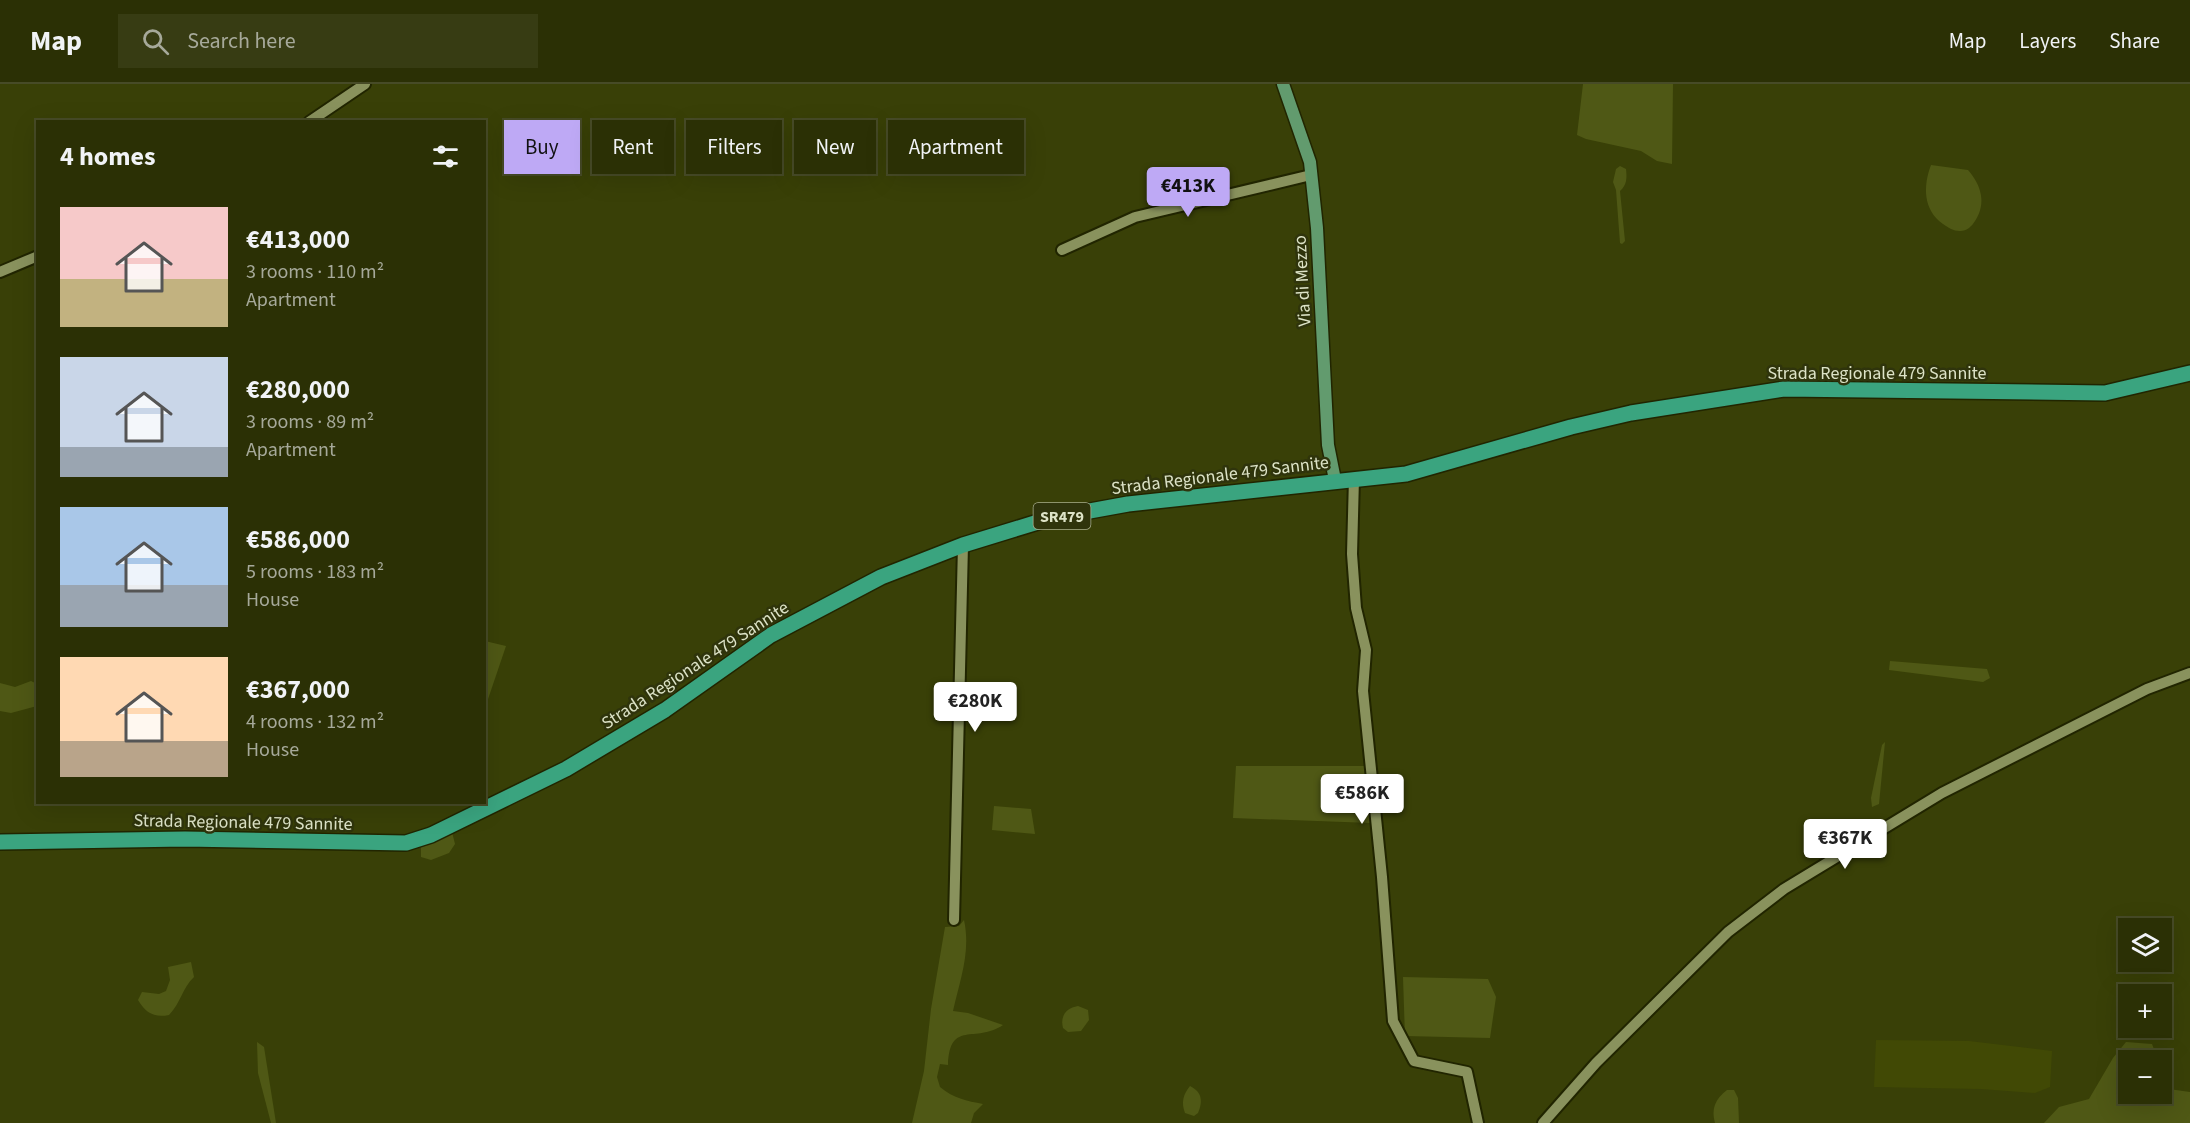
<!DOCTYPE html>
<meta charset="utf-8">
<style>
:root{--surface:#2b3005;--page:#373c13;--text:#f1f3f6;--muted:#a6a99a;--line:#474b27;--accent:#bea9f5}
body{margin:0;font-family:"Source Sans 3",sans-serif;background:var(--page);color:var(--text);height:100vh;display:flex;flex-direction:column;font-size:22px;white-space:nowrap}
*{box-sizing:border-box;margin:0}
p{font-size:20px;color:var(--muted)}
.icon{flex:none;width:33px;height:33px;fill:none;stroke:currentColor;stroke-width:2;stroke-linecap:round;stroke-linejoin:round}
.map{position:relative;flex:1;overflow:hidden}
.side{position:absolute;left:36px;top:36px;width:450px;height:684px;display:flex;flex-direction:column;background:var(--surface);border-radius:0px;box-shadow:0 6px 24px #0002,0 0 0 2px var(--line)}
.side>*{flex:none}
.top-card{position:absolute;left:504px;top:36px;width:570px;height:54px;display:flex;gap:12px}
.tools{position:absolute;left:2118px;top:834px;display:grid;gap:12px}
.tools a{display:grid;place-items:center;width:54px;height:54px;border-radius:0px;background:var(--surface);box-shadow:0 6px 24px #0002,0 0 0 2px var(--line);font-size:30px}
.price{position:absolute;translate:-50% -51px;padding:0 14px;border-radius:6px;background:#fff;color:#222;font-size:20px;line-height:39px;filter:drop-shadow(0 2px 3px #0008)}
.price::after{content:'';position:absolute;left:50%;top:36px;width:18px;height:14px;margin-left:-9px;background:inherit;clip-path:polygon(0 0,100% 0,50% 100%)}
.price.active{background:var(--accent);color:#111}
ul{padding:0;list-style:none}
li{display:flex;align-items:center;gap:18px;height:150px;padding:0 24px}
li span{display:grid;place-items:center;flex:none;width:168px;height:120px;border-radius:0px;color:#555}
li>.icon{margin-inline-start:auto}
span .icon{width:72px;height:72px;fill:#fffc;stroke-width:1}
li b{font-size:26px}
h2{display:flex;justify-content:space-between;align-items:center;height:72px;padding:0 24px;font-size:26px}
.chip{padding:0 21px;border-radius:0px;background:var(--surface);box-shadow:0 6px 24px #0002,0 0 0 2px var(--line);font-size:21px;line-height:54px}
.chip.active{background:var(--accent);color:#111}
header{display:flex;align-items:center;gap:36px;box-sizing:border-box;height:84px;padding:0 30px;background:var(--surface);border-bottom:2px solid var(--line)}
header strong{font-size:28px}
nav{display:flex;gap:33px;margin-inline-start:auto;font-size:21px}
.search{width:420px;height:54px;background:var(--page);display:flex;align-items:center;gap:15px;box-sizing:border-box;padding:0 21px;border-radius:0px;color:var(--muted);font-size:22px}
.map>svg:first-child{display:block}
.built{fill:#414905}
.green{fill:#4f5815}
.lines{fill:none;stroke-linecap:round;stroke-linejoin:round}
.minor-casing{stroke:#212500;stroke-width:14}
.secondary-casing{stroke:#212500;stroke-width:15}
.primary-casing{stroke:#212500;stroke-width:18}
.minor{stroke:#89925d;stroke-width:10}
.secondary{stroke:#629b6e;stroke-width:12}
.primary{stroke:#3aa47f;stroke-width:15}
.labels{text-anchor:middle;stroke-width:5;stroke-linejoin:round;paint-order:stroke}
.shield{fill:#2f340c;stroke:#a9ae8f;stroke-width:1.5}
.shield-label{font-size:16px;font-weight:bold;fill:#dde3c7}
.street-label{font-size:18px;fill:#dde3c7;stroke:#2f340c}
</style>
<header>
<strong>Map</strong>
<div class="search"><svg class="icon" aria-label="search" viewBox="0 0 24 24"><circle cx="10" cy="10" r="6"/><path d="M15 15l6 6"/></svg>Search here</div>
<nav><a>Map</a><a>Layers</a><a>Share</a></nav>
</header>
<div class="map">
<svg width="2190" height="1039" viewBox="0 0 2190 1039">
<rect width="100%" height="100%" fill="#394007"/>
<!-- built -->
<path class="built" d="M1876,956L1969,957L2052,967L2050,1003L2035,1009L1981,1005L1874,1003Z"/>
<!-- green -->
<g class="green">
<path d="M1583,0H1673L1672,80L1657,77L1641,67L1586,55L1577,51Z"/>
<path d="M1931,81L1968,86C1981,101 1987,119 1975,137C1972,142 1967,147 1960,147C1953,147 1949,144 1943,140C1923,126 1923,102 1931,81Z"/>
<path d="M1620,82L1626,85C1627,94 1627,101 1620,107L1625,157L1622,160L1620,159L1616,106L1613,98L1616,85Z"/>
<path d="M485,557L506,562L485,624L484,557Z"/>
<path d="M1890,577L1987,585L1990,594L1983,598L1889,586Z"/>
<path d="M31,597L37,600V622L11,629L0,627V599L15,603Z"/>
<path d="M1885,658L1879,720L1872,723L1871,714L1882,661Z"/>
<path d="M1236,682H1365L1371,739L1233,734Z"/>
<path d="M994,722L1031,725L1035,750L992,746Z"/>
<path d="M452,748L455,760L449,769L431,776L421,773V761Z"/>
<path d="M964,836C971,868 960,896 953,927L968,929L1003,941C975,960 950,935 948,981L940,980L937,993L940,1003C953,1014 967,1017 983,1020L974,1029L971,1039H912L924,987L931,925L945,843L959,842Z"/>
<path d="M191,878L194,893C182,904 181,919 169,931C154,934 146,929 138,916L142,908L159,910L166,907L170,896L168,883Z"/>
<path d="M1403,893L1488,895L1496,913L1490,954L1405,952Z"/>
<path d="M1078,922L1088,926L1089,936L1081,947L1068,948L1063,944C1060,932 1066,924 1078,922Z"/>
<path d="M257,958L264,963L276,1039H271L258,989Z"/>
<path d="M2126,958L2152,960L2158,976H2128V1010H2162V1004L2190,1008V1039H2044L2059,1023L2089,1015L2113,974Z"/>
<path d="M1190,1002C1202,1008 1203,1017 1198,1029L1194,1032L1185,1029C1181,1018 1183,1011 1190,1002Z"/>
<path d="M1727,1006H1734L1738,1014L1739,1039H1715C1711,1025 1715,1015 1727,1006Z"/>
</g>
<g class="lines">
<defs>
<g id="minor">
<path d="M309,38L365,0"/>
<path d="M1062,166L1135,133L1311,91"/>
<path d="M0,188L38,172"/>
<path d="M1354,394L1352,470L1356,524L1366,566L1363,607L1382,793L1393,937L1414,977L1467,988L1478,1039"/>
<path d="M954,836L963,461"/>
<path d="M1543,1039L1596,979L1728,848L1784,805L1942,709L2147,605L2190,589"/>
</g>
<path id="secondary" d="M1283,0L1310,78L1317,144L1328,361L1335,396"/>
<path id="primary" d="M0,758L185,755L406,759L431,751L566,685L665,626L771,551L881,493L963,461L1051,434L1128,420L1406,390L1571,343L1631,329L1784,305L2105,309L2190,289"/>
</defs>
<!-- minor casing -->
<use href="#minor" class="minor-casing"/>
<!-- secondary casing -->
<use href="#secondary" class="secondary-casing"/>
<!-- primary casing -->
<use href="#primary" class="primary-casing"/>
<!-- minor -->
<use href="#minor" class="minor"/>
<!-- secondary -->
<use href="#secondary" class="secondary"/>
<!-- primary -->
<use href="#primary" class="primary"/>
</g>
<g class="labels">
<!-- shield labels -->
<rect class="shield" x="1033.5" y="419" width="57" height="26" rx="4.5"/>
<g class="shield-label">
<text x="1062" y="438">SR479</text>
</g>
<!-- street labels -->
<g class="street-label">
<text transform="translate(1302 197) rotate(-93)" y="6">Via di Mezzo</text>
<text x="1877" y="295">Strada Regionale 479 Sannite</text>
<text transform="translate(1220 391) rotate(-7)" y="6">Strada Regionale 479 Sannite</text>
<text transform="translate(695 581) rotate(-33)" y="6">Strada Regionale 479 Sannite</text>
<text transform="translate(243 738) rotate(1)" y="6">Strada Regionale 479 Sannite</text>
</g>
</g>
</svg>
<div class="tools">
<a><svg class="icon" aria-label="layers" viewBox="0 0 24 24"><path d="M12 4l9 5-9 5-9-5zM3 14l9 5 9-5"/></svg></a>
<a>+</a>
<a>−</a>
</div>
<b class="price active" style="left:1188px;top:134px">€413K</b>
<b class="price" style="left:975px;top:649px">€280K</b>
<b class="price" style="left:1362px;top:741px">€586K</b>
<b class="price" style="left:1845px;top:786px">€367K</b>
<div class="top-card">
<a class="chip active">Buy</a>
<a class="chip">Rent</a>
<a class="chip">Filters</a>
<a class="chip">New</a>
<a class="chip">Apartment</a>
</div>
<section class="side">
<h2>4 homes<svg class="icon" aria-label="filters" viewBox="0 0 24 24"><path d="M4 7h16M4 17h16"/><circle cx="9" cy="7" r="2"/><circle cx="15" cy="17" r="2"/></svg></h2>
<ul>
<li><span style="background:linear-gradient(#f6c9c9 60%,#c2b280 0)"><svg class="icon" aria-label="home" viewBox="0 0 24 24"><path d="M3 11l9-7 9 7M6 9v11h12V9"/></svg></span><div><b>€413,000</b><p>3 rooms · 110 m²</p><p>Apartment</p></div></li>
<li><span style="background:linear-gradient(#c9d6e8 75%,#9aa5b1 0)"><svg class="icon" aria-label="home" viewBox="0 0 24 24"><path d="M3 11l9-7 9 7M6 9v11h12V9"/></svg></span><div><b>€280,000</b><p>3 rooms · 89 m²</p><p>Apartment</p></div></li>
<li><span style="background:linear-gradient(#a9c7e8 65%,#9aa5b1 0)"><svg class="icon" aria-label="home" viewBox="0 0 24 24"><path d="M3 11l9-7 9 7M6 9v11h12V9"/></svg></span><div><b>€586,000</b><p>5 rooms · 183 m²</p><p>House</p></div></li>
<li><span style="background:linear-gradient(#ffd9b3 70%,#b9a48a 0)"><svg class="icon" aria-label="home" viewBox="0 0 24 24"><path d="M3 11l9-7 9 7M6 9v11h12V9"/></svg></span><div><b>€367,000</b><p>4 rooms · 132 m²</p><p>House</p></div></li>
</ul>
</section>
</div>
